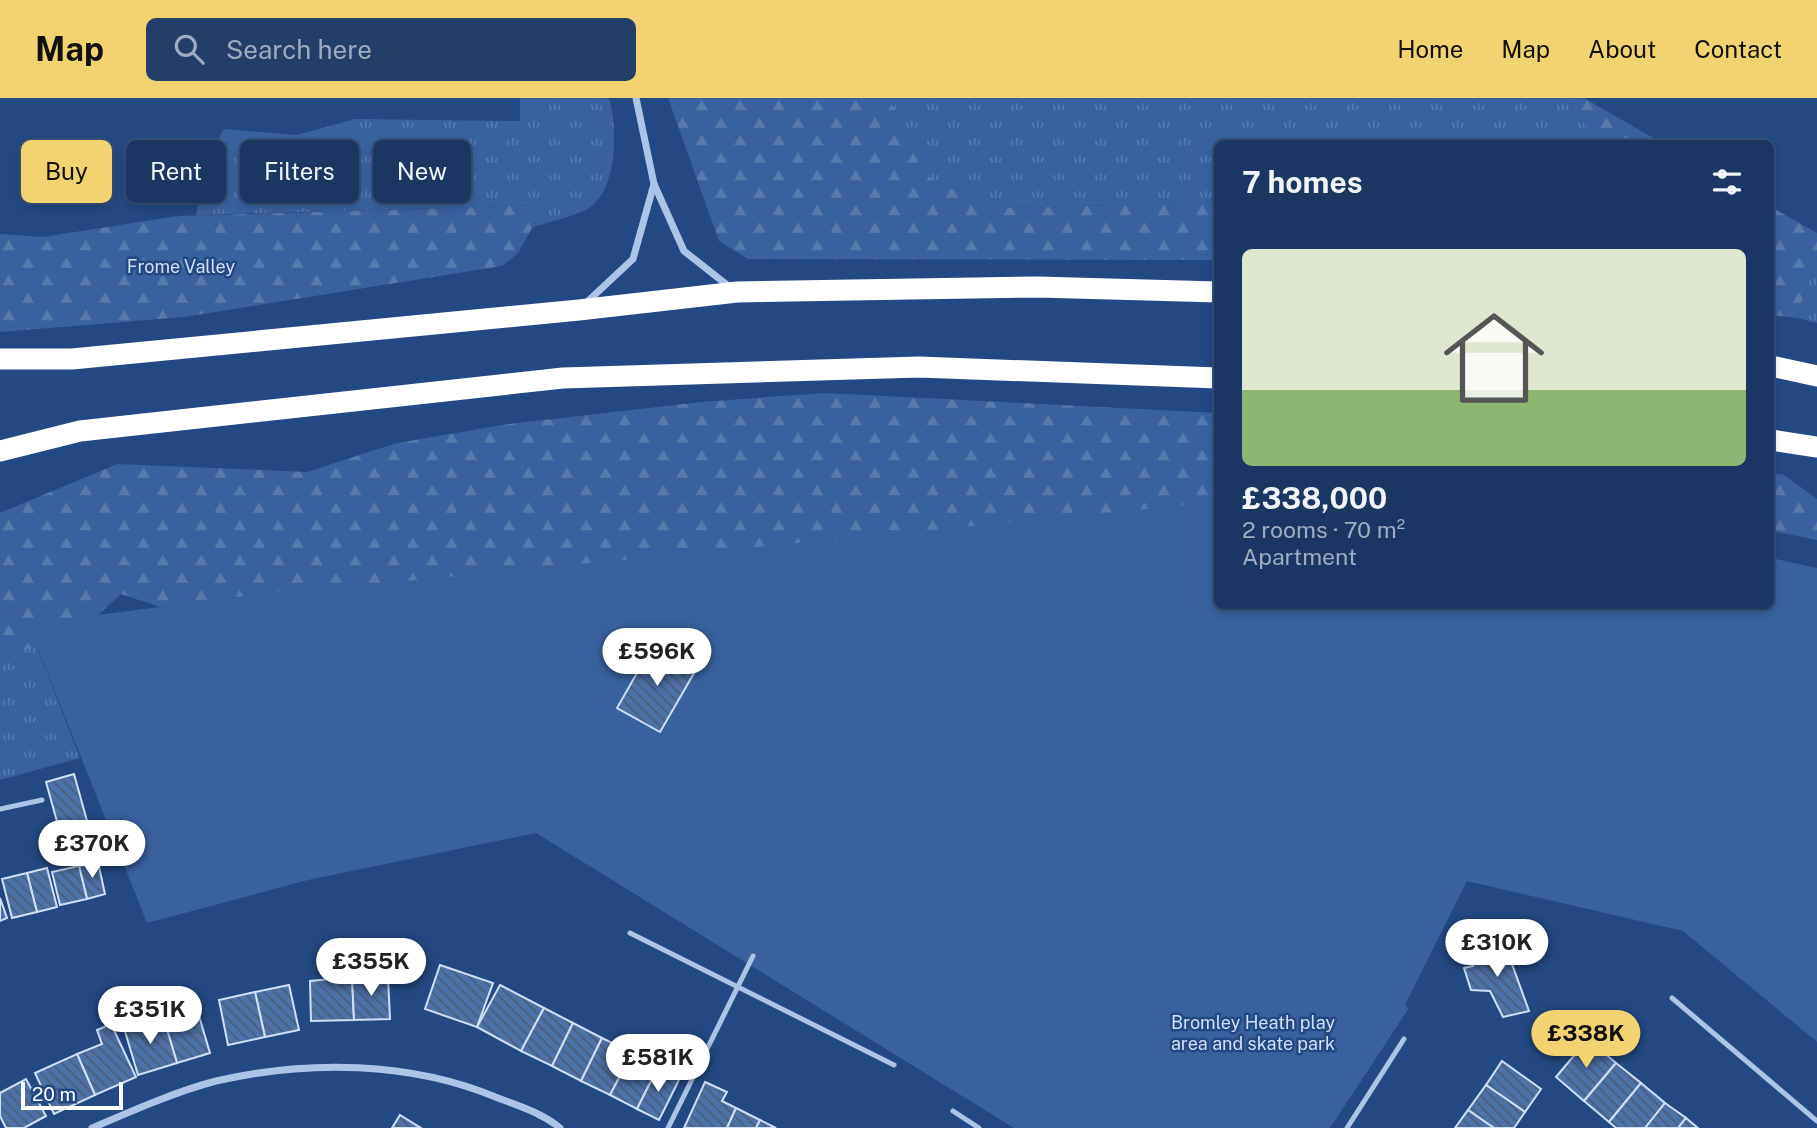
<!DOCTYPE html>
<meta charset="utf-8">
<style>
:root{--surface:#1b3662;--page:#243e68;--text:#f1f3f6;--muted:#a0abbe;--line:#395077;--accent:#f1d471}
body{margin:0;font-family:"Public Sans",sans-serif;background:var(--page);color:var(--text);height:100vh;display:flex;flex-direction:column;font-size:26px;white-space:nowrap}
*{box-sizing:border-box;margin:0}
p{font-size:23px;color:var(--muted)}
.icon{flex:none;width:38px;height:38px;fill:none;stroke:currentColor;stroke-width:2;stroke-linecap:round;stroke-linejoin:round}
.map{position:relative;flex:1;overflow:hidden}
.drawer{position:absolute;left:1214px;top:42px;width:560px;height:469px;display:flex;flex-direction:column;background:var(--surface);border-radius:10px;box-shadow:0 4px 10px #0003,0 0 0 2px var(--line)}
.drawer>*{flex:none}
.guide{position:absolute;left:21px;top:42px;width:665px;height:63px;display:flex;gap:14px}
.scale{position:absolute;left:21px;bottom:18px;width:102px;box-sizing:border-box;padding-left:7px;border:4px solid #fff;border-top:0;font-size:19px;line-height:24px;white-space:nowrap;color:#fff;-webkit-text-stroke:5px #244883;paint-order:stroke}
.price{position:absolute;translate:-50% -60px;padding:0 16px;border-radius:24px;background:#fff;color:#222;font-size:23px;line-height:46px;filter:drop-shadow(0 2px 4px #0008)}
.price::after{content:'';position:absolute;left:50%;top:42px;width:21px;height:16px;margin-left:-10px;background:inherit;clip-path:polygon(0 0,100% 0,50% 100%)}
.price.active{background:var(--accent);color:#111}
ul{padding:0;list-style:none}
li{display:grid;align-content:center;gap:14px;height:371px;padding:0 28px}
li+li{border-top:2px solid var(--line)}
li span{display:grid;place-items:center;height:217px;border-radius:10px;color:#555}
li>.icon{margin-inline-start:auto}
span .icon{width:126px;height:126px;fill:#fffc;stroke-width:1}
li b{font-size:30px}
h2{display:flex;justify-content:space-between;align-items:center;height:84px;padding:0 28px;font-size:30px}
.pill{padding:0 24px;border-radius:10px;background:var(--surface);box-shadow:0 4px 10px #0003,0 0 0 2px var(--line);font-size:24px;line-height:63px}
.pill.active{background:var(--accent);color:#111}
header{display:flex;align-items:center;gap:42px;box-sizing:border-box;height:98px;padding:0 35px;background:var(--accent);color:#111}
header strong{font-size:33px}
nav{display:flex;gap:38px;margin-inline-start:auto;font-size:24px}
.search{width:490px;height:63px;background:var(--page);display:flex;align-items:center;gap:18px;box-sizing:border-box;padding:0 24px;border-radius:10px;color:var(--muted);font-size:26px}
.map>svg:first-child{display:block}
.grass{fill:url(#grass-tufts)}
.forest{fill:url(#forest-firs)}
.park{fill:#3961a0}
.building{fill:url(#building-back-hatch);stroke:#d0dff6;stroke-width:2}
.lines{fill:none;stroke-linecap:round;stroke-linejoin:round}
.lane{stroke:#adc4e7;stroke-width:5}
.street{stroke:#adc4e7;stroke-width:7}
.highway{stroke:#fff;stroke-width:21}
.labels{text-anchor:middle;stroke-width:5;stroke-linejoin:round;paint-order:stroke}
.park-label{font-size:18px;fill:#d0dff6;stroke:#244883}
</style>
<header>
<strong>Map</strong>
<div class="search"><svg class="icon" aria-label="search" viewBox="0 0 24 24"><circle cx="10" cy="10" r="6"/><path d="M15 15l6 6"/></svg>Search here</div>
<nav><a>Home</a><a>Map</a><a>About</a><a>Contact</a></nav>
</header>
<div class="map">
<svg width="1817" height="1030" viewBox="0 0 1817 1030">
<defs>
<pattern id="grass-tufts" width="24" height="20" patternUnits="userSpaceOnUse" patternTransform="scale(1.75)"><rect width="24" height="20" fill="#3961a0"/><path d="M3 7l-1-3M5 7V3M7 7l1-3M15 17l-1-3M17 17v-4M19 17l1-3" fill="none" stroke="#5779ae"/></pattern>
<pattern id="forest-firs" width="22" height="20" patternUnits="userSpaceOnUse" patternTransform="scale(1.75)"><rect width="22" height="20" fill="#3961a0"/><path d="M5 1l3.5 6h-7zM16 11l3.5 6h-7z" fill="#5779ae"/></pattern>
<pattern id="building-back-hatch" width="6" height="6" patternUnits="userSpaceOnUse" patternTransform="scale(1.75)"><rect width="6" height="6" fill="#4d71ab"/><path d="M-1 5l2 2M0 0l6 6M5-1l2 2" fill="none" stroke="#4c5d77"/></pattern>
</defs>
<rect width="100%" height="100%" fill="#244883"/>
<!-- grass -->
<g class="grass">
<path d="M520,0H609C618,30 618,95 586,112C570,119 550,124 533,129L545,107L196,117L211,55L224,31L297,37L355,21L520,23Z"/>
<path d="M889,0H1564L1582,24L1611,45L1218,46V107L1189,105L1005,110L954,92L923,75Z"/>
<path d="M1817,158V225L1797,220Z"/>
<path d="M28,526L80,660L0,682V565L9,556Z"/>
</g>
<!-- forest -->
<g class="forest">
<path d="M668,0H889L923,75L954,92L1005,110L1189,105L1218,107V162L748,161L719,143Z"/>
<path d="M1564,0H1584L1662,45H1611L1582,24Z"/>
<path d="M545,107L518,155L502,168L184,219L0,234V136L43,139L178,118Z"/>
<path d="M1771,109L1817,135V158L1797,220L1771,217Z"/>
<path d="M824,295L1218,315V461L193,520L121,496L74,539L9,556L0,565V415L117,366L307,374L397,345L509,326L701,304Z"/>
<path d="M1771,375L1784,377L1817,401V442L1771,433Z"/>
</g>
<!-- park -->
<path class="park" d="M1218,404V508H1771V460L1817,470V944L1683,833L1467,783L1405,907L1409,910L1330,1030H1014L536,735L308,782L147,825L28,526L298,491L386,485Z"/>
<!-- building -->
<g class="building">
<path d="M654,545L697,570L660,634L617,610Z"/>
<path d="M74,676L89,730L61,738L46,684Z"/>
<path d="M98,764L105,796L87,801L79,768Z"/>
<path d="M79,768L87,801L60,807L52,774Z"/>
<path d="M47,770L57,809L37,814L27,775Z"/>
<path d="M27,775L37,814L12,820L2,781Z"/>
<path d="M0,800L7,820L0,823Z"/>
<path d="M1504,844L1529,913L1503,919L1490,893L1471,892L1464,870L1473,868L1471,854Z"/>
<path d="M440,867L493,885L477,929L425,911Z"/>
<path d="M352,879L354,922L311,923L310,883Z"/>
<path d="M352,879H388L390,921L354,922Z"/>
<path d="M289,887L299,932L265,939L255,894Z"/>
<path d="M500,887L544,910L521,953L477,929Z"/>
<path d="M255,894L265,939L228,947L219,902Z"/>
<path d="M196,908L210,955L177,965L163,918Z"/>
<path d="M544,910L573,925L552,968L521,953Z"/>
<path d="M163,918L177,965L138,977L124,930Z"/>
<path d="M573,925L602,940L581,983L552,968Z"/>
<path d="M111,926L136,979L95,997L77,956L102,946L97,932Z"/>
<path d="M602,940L632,955L610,997L581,983Z"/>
<path d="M1588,941L1616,965L1584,1003L1556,979Z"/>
<path d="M632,955L658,969L637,1011L610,997Z"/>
<path d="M77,956L95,997L54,1016L35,975Z"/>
<path d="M1502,963L1541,991L1525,1014L1486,987Z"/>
<path d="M1616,965L1641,985L1609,1024L1584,1003Z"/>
<path d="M658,969L680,980L659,1022L637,1011Z"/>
<path d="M26,981L46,1018L24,1030H6L0,1018V995Z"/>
<path d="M705,984L727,994L722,1003L736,1010L727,1030H684Z"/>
<path d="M1641,985L1665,1005L1645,1030H1616L1609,1024Z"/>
<path d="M1486,987L1525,1014L1514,1030H1494L1468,1012Z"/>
<path d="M1665,1005L1686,1020L1678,1030H1645Z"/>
<path d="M736,1010L760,1022L756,1030H727Z"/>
<path d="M1468,1012L1494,1030H1455Z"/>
<path d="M400,1017L421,1030H392Z"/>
<path d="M1686,1020L1698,1030H1678Z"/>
<path d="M760,1022L776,1030H756Z"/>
</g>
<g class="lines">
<!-- lane -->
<g class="lane">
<path d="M0,711L42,702"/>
<path d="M630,835L894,967"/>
<path d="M1672,900L1817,1023"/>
<path d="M953,1013L979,1030"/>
<path d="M668,1030L753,858"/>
<path d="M1347,1030L1404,941"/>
</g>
<!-- street -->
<g class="street">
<path d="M636,0L654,86L684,153L731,190"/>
<path d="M587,204L633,161L654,86"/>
<path d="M92,1030C129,1014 177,993 216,983C308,962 410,963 498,1000C519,1008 542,1015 560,1030"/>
</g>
<!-- highway -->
<g class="highway">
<path d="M0,261H72L579,212L737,194L1038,189L1218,194"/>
<path d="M1771,268L1817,278"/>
<path d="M1771,342L1817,349"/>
<path d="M0,353L80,333L563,280L919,269L1218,280"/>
</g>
</g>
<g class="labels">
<!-- park labels -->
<g class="park-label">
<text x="181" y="175">Frome Valley</text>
<text x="1253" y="931">Bromley Heath play<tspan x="1253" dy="21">area and skate park</tspan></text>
</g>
</g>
</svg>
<div class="scale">20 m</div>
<b class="price" style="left:657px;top:590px">£596K</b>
<b class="price" style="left:92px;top:782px">£370K</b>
<b class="price" style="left:1497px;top:881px">£310K</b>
<b class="price" style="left:371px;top:900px">£355K</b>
<b class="price" style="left:150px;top:948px">£351K</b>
<b class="price active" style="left:1586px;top:972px">£338K</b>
<b class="price" style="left:658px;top:996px">£581K</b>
<div class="guide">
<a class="pill active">Buy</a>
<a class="pill">Rent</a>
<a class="pill">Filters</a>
<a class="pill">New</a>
</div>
<section class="drawer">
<h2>7 homes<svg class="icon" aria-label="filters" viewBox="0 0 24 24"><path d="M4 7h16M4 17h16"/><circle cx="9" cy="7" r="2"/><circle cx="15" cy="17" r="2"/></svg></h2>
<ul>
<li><span style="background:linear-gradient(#dfe7d0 65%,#8fb573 0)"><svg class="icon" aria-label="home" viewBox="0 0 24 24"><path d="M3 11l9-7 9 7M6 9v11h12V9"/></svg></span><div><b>£338,000</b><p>2 rooms · 70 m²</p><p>Apartment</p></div></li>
</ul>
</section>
</div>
